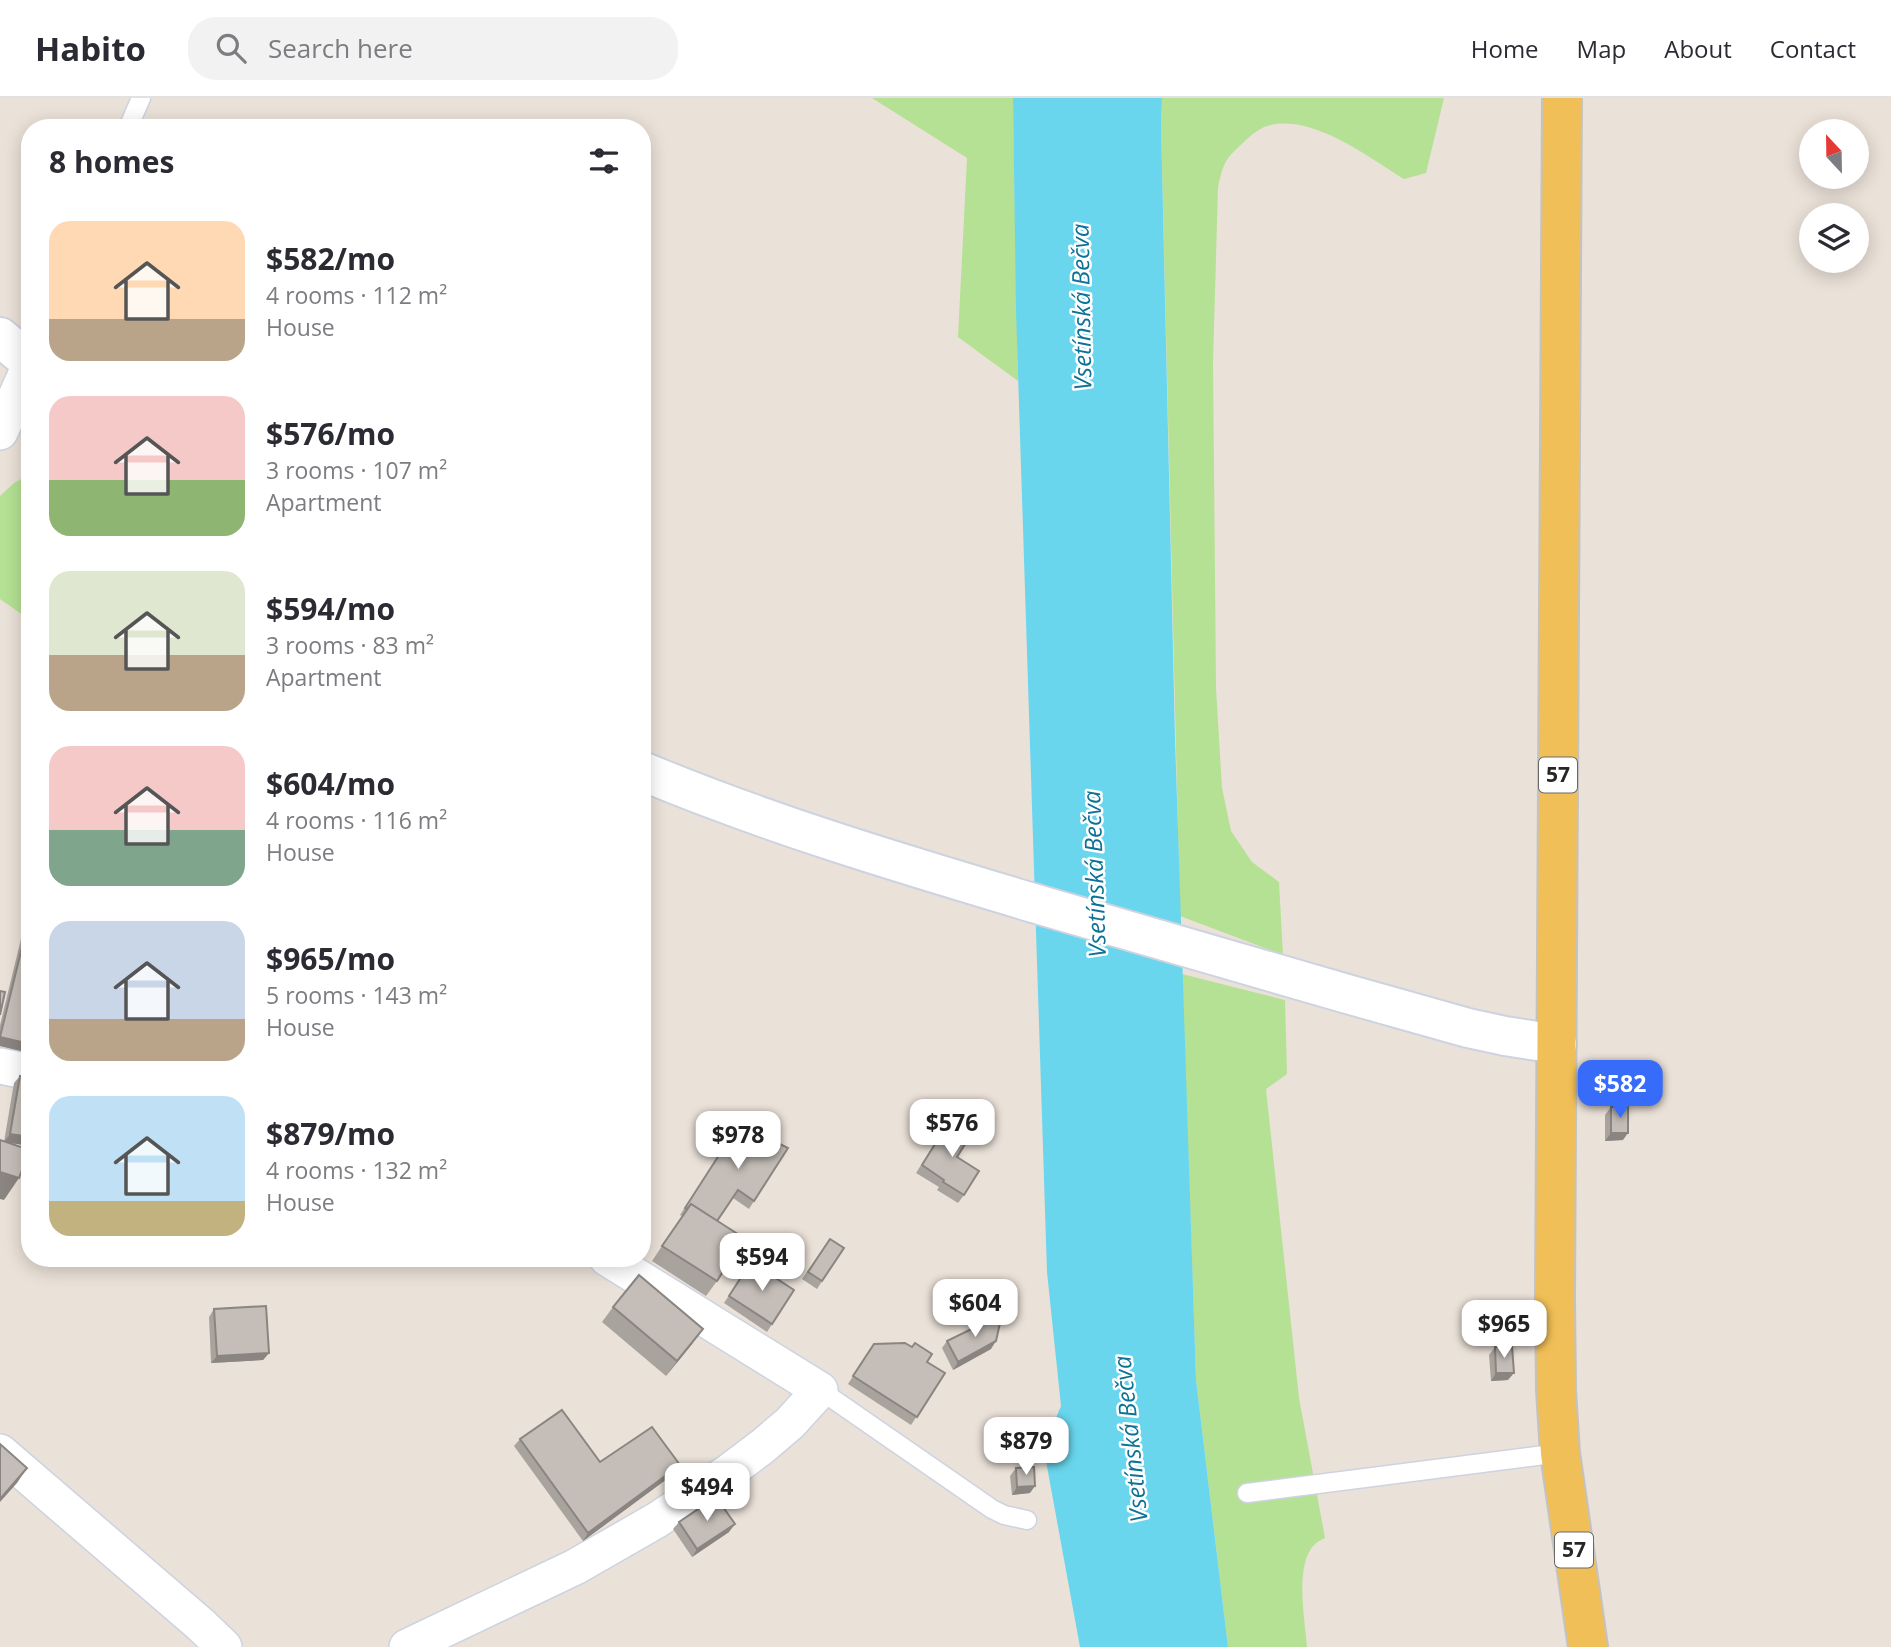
<!DOCTYPE html>
<meta charset="utf-8">
<style>
:root{--surface:#fff;--page:#f2f2f3;--text:#2b2b33;--muted:#7c7c81;--line:#e1e1e2;--accent:#366cf9}
body{margin:0;font-family:"Open Sans",sans-serif;background:var(--page);color:var(--text);height:100vh;display:flex;flex-direction:column;font-size:26px;white-space:nowrap}
*{box-sizing:border-box;margin:0}
p{font-size:23px;color:var(--muted)}
.icon{flex:none;width:38px;height:38px;fill:none;stroke:currentColor;stroke-width:2;stroke-linecap:round;stroke-linejoin:round}
.map{position:relative;flex:1;overflow:hidden}
.side{position:absolute;left:21px;top:21px;width:630px;height:1148px;display:flex;flex-direction:column;background:var(--surface);border-radius:28px;box-shadow:0 4px 18px #0003}
.side>*{flex:none}
.needle{width:46px;rotate:338deg}
.fabs{position:absolute;left:1799px;top:21px;display:grid;gap:14px}
.fabs a{display:grid;place-items:center;width:70px;height:70px;border-radius:50%;background:var(--surface);box-shadow:0 4px 18px #0003;font-size:35px}
.price{position:absolute;translate:-50% -60px;padding:0 16px;border-radius:14px;background:#fff;color:#222;font-size:23px;line-height:46px;filter:drop-shadow(0 2px 4px #0008)}
.price::after{content:'';position:absolute;left:50%;top:42px;width:21px;height:16px;margin-left:-10px;background:inherit;clip-path:polygon(0 0,100% 0,50% 100%)}
.price.on{background:var(--accent);color:#fff}
ul{padding:0;list-style:none}
li{display:flex;align-items:center;gap:21px;height:175px;padding:0 28px}
li span{display:grid;place-items:center;flex:none;width:196px;height:140px;border-radius:21px;color:#555}
li>.icon{margin-inline-start:auto}
span .icon{width:84px;height:84px;fill:#fffc;stroke-width:1}
li b{font-size:30px}
h2{display:flex;justify-content:space-between;align-items:center;height:84px;padding:0 28px;font-size:30px}
header{display:flex;align-items:center;gap:42px;box-sizing:border-box;height:98px;padding:0 35px;background:var(--surface);border-bottom:2px solid var(--line)}
header strong{font-size:33px}
nav{display:flex;gap:38px;margin-inline-start:auto;font-size:24px}
.search{width:490px;height:63px;background:var(--page);display:flex;align-items:center;gap:18px;box-sizing:border-box;padding:0 24px;border-radius:28px;color:var(--muted);font-size:26px}
.map>svg:first-child{display:block}
.green{fill:#b5e194}
.water{fill:#69d6ed}
.lines{fill:none;stroke-linecap:round;stroke-linejoin:round}
.lane-casing{stroke:#cdd3e0;stroke-width:21}
.street-casing{stroke:#cdd3e0;stroke-width:38}
.secondary-casing{stroke:#cdd3e0;stroke-width:42}
.primary-casing{stroke:#c3c3c3;stroke-width:42}
.lane{stroke:#fff;stroke-width:18}
.street{stroke:#fff;stroke-width:35}
.secondary{stroke:#fff;stroke-width:38}
.primary{stroke:#f0bf57;stroke-width:38}
.wall{fill:#a9a39e}
.shaded-wall{fill:#8a8581}
.building{fill:#c5beb8;stroke:#8a8581;stroke-width:2}
.labels{text-anchor:middle;stroke-width:5;stroke-linejoin:round;paint-order:stroke}
.shield{fill:#fff;stroke:#686868;stroke-width:2}
.shield-label{font-size:21px;font-weight:bold;fill:#272727}
.water-label{font-size:24px;font-style:italic;fill:#0d7295;stroke:#fff}
</style>
<header>
<strong>Habito</strong>
<div class="search"><svg class="icon" aria-label="search" viewBox="0 0 24 24"><circle cx="10" cy="10" r="6"/><path d="M15 15l6 6"/></svg>Search here</div>
<nav><a>Home</a><a>Map</a><a>About</a><a>Contact</a></nav>
</header>
<div class="map">
<svg width="1891" height="1549" viewBox="0 0 1891 1549">
<rect width="100%" height="100%" fill="#eae1d8"/>
<!-- green -->
<g class="green">
<path d="M872,0H1013L1018,283L958,239L967,60Z"/>
<path d="M1162,0H1444L1426,75L1404,81C1368,59 1314,17 1271,27C1260,29 1251,37 1244,44C1225,61 1223,65 1218,90L1213,264L1216,590L1222,690L1231,733L1252,764L1279,784L1283,857L1180,818L1161,26Z"/>
<path d="M30,376V522L0,501V398L14,385Z"/>
<path d="M1182,876L1285,902L1287,976L1266,991L1299,1300L1325,1440C1322,1442 1318,1443 1315,1446C1294,1465 1305,1523 1307,1549H1228L1196,1282Z"/>
</g>
<!-- water -->
<path class="water" d="M1013,0H1162L1161,26L1175,640L1196,1282L1228,1549H1080L1046,1363L1053,1327L1061,1308L1047,1174L1016,213Z"/>
<g class="lines">
<defs>
<g id="lane">
<path d="M128,30L141,0"/>
<path d="M820,1292L992,1411L1004,1417L1027,1422"/>
<path d="M1247,1395L1560,1355"/>
</g>
<g id="street">
<path d="M0,334L30,267"/>
<path d="M0,968L30,974"/>
<path d="M0,1354L200,1526L224,1549"/>
<path d="M407,1549L575,1469L657,1422L730,1373L763,1348L790,1325L820,1292L607,1160"/>
</g>
<g id="secondary">
<path d="M0,239L30,264"/>
<path d="M642,673C771,727 906,767 1040,807C1182,849 1325,890 1468,930L1505,938L1557,946"/>
</g>
<path id="primary" d="M1562,0L1555,1200L1556,1292L1560,1355L1588,1549"/>
</defs>
<!-- lane casing -->
<use href="#lane" class="lane-casing"/>
<!-- street casing -->
<use href="#street" class="street-casing"/>
<!-- secondary casing -->
<use href="#secondary" class="secondary-casing"/>
<!-- primary casing -->
<use href="#primary" class="primary-casing"/>
<!-- lane -->
<use href="#lane" class="lane"/>
<!-- street -->
<use href="#street" class="street"/>
<!-- secondary -->
<use href="#secondary" class="secondary"/>
<!-- primary -->
<use href="#primary" class="primary"/>
</g>
<!-- wall -->
<g class="wall">
<path d="M27,829L30,830V955L0,948V927L22,837Z"/>
<path d="M20,978L29,1039L24,1047L4,1044L14,985Z"/>
<path d="M1611,1009L1623,1042L1605,1043V1017Z"/>
<path d="M739,1026L754,1103L749,1111L733,1100L717,1123V1183L706,1198L652,1163L682,1118L680,1117Z"/>
<path d="M945,1029L957,1059L964,1097L958,1105L937,1092L939,1089L916,1075Z"/>
<path d="M830,1141L844,1150L817,1191L802,1181Z"/>
<path d="M751,1164L794,1192L767,1234L724,1205Z"/>
<path d="M613,1209L692,1246L666,1278L602,1224Z"/>
<path d="M214,1211L269,1255L263,1262L211,1265L209,1219Z"/>
<path d="M947,1243L991,1251L953,1272L942,1250Z"/>
<path d="M874,1246L945,1275L911,1327L848,1286Z"/>
<path d="M1495,1249L1508,1282L1491,1283L1489,1257Z"/>
<path d="M520,1341L600,1364L680,1367L675,1375L583,1443L514,1348Z"/>
<path d="M1016,1370L1030,1395L1012,1397L1010,1378Z"/>
<path d="M679,1424L729,1434L692,1459L673,1431Z"/>
</g>
<!-- shaded-wall -->
<g class="shaded-wall">
<path d="M0,939L30,946V955L0,948Z"/>
<path d="M1611,1035H1628L1623,1042L1605,1043Z"/>
<path d="M10,1036L29,1039L24,1047L4,1044Z"/>
<path d="M0,1074L19,1080L4,1102L0,1101Z"/>
<path d="M54,1160H130L125,1167L105,1165L102,1169L53,1162Z"/>
<path d="M703,1231L692,1246L666,1278L677,1263Z"/>
<path d="M996,1243L991,1251L953,1272L958,1264Z"/>
<path d="M269,1255L263,1262L211,1265L217,1258Z"/>
<path d="M1496,1275H1514L1508,1282L1491,1283Z"/>
<path d="M680,1367L675,1375L583,1443L588,1435Z"/>
<path d="M27,1370L17,1385L0,1404V1401Z"/>
<path d="M1035,1388L1030,1395L1012,1397L1017,1389Z"/>
<path d="M735,1426L729,1434L692,1459L697,1451Z"/>
</g>
<!-- building -->
<g class="building">
<path d="M27,829L30,830V946L0,939Z"/>
<path d="M0,893L5,894L0,917Z"/>
<path d="M20,978L30,980L29,1039L10,1036Z"/>
<rect x="1611" y="1009" width="17" height="26"/>
<path d="M950,1022L972,1035L957,1059L979,1073L964,1097L943,1084L944,1082L922,1067Z"/>
<path d="M739,1026L788,1050L754,1103L738,1092L717,1123L691,1106L687,1111L685,1110Z"/>
<path d="M0,1042L30,1052L19,1080L0,1074Z"/>
<path d="M642,1084L649,1087L642,1101Z"/>
<path d="M691,1106L744,1140L717,1183L662,1148Z"/>
<path d="M830,1141L844,1150L822,1183L808,1174Z"/>
<path d="M751,1164L794,1192L772,1226L729,1198Z"/>
<path d="M639,1177L703,1231L677,1263L613,1209Z"/>
<path d="M266,1208L269,1255L217,1258L214,1211Z"/>
<path d="M1002,1216L996,1243L958,1264L947,1243Z"/>
<path d="M905,1245L912,1249L915,1245L932,1256L927,1264L945,1275L917,1319L853,1278L874,1246Z"/>
<path d="M1512,1248L1514,1275H1496L1495,1249Z"/>
<path d="M562,1312L600,1364L652,1329L680,1367L588,1435L520,1341Z"/>
<path d="M0,1346L27,1370L0,1401Z"/>
<path d="M1034,1369L1035,1388L1017,1389L1016,1370Z"/>
<path d="M716,1399L735,1426L697,1451L679,1424Z"/>
</g>
<g class="labels">
<!-- shield labels -->
<g class="shield">
<rect x="1539" y="659.5" width="38" height="35" rx="5"/>
<rect x="1555" y="1434.5" width="38" height="35" rx="5"/>
</g>
<g class="shield-label">
<text x="1558" y="684">57</text>
<text x="1574" y="1459">57</text>
</g>
<!-- water labels -->
<g class="water-label">
<text transform="translate(1082 209) rotate(-91)" y="8">Vsetínská Bečva</text>
<text transform="translate(1095 776) rotate(-92)" y="8">Vsetínská Bečva</text>
<text transform="translate(1131 1341) rotate(-96)" y="8">Vsetínská Bečva</text>
</g>
</g>
</svg>
<div class="fabs">
<a><svg class="needle" viewBox="-14 -14 28 28"><path d="M0-13l5 13h-10z" fill="#e53935"/><path d="M0 13l5-13h-10z" fill="#7c7c81"/></svg></a>
<a><svg class="icon" aria-label="layers" viewBox="0 0 24 24"><path d="M12 4l9 5-9 5-9-5zM3 14l9 5 9-5"/></svg></a>
</div>
<b class="price on" style="left:1620px;top:1022px">$582</b>
<b class="price" style="left:952px;top:1061px">$576</b>
<b class="price" style="left:738px;top:1073px">$978</b>
<b class="price" style="left:762px;top:1195px">$594</b>
<b class="price" style="left:975px;top:1241px">$604</b>
<b class="price" style="left:1504px;top:1262px">$965</b>
<b class="price" style="left:1026px;top:1379px">$879</b>
<b class="price" style="left:707px;top:1425px">$494</b>
<section class="side">
<h2>8 homes<svg class="icon" aria-label="filters" viewBox="0 0 24 24"><path d="M4 7h16M4 17h16"/><circle cx="9" cy="7" r="2"/><circle cx="15" cy="17" r="2"/></svg></h2>
<ul>
<li><span style="background:linear-gradient(#ffd9b3 70%,#b9a48a 0)"><svg class="icon" aria-label="home" viewBox="0 0 24 24"><path d="M3 11l9-7 9 7M6 9v11h12V9"/></svg></span><div><b>$582/mo</b><p>4 rooms · 112 m²</p><p>House</p></div></li>
<li><span style="background:linear-gradient(#f6c9c9 60%,#8fb573 0)"><svg class="icon" aria-label="home" viewBox="0 0 24 24"><path d="M3 11l9-7 9 7M6 9v11h12V9"/></svg></span><div><b>$576/mo</b><p>3 rooms · 107 m²</p><p>Apartment</p></div></li>
<li><span style="background:linear-gradient(#dfe7d0 60%,#b9a48a 0)"><svg class="icon" aria-label="home" viewBox="0 0 24 24"><path d="M3 11l9-7 9 7M6 9v11h12V9"/></svg></span><div><b>$594/mo</b><p>3 rooms · 83 m²</p><p>Apartment</p></div></li>
<li><span style="background:linear-gradient(#f6c9c9 60%,#7fa58c 0)"><svg class="icon" aria-label="home" viewBox="0 0 24 24"><path d="M3 11l9-7 9 7M6 9v11h12V9"/></svg></span><div><b>$604/mo</b><p>4 rooms · 116 m²</p><p>House</p></div></li>
<li><span style="background:linear-gradient(#c9d6e8 70%,#b9a48a 0)"><svg class="icon" aria-label="home" viewBox="0 0 24 24"><path d="M3 11l9-7 9 7M6 9v11h12V9"/></svg></span><div><b>$965/mo</b><p>5 rooms · 143 m²</p><p>House</p></div></li>
<li><span style="background:linear-gradient(#bfe0f5 75%,#c2b280 0)"><svg class="icon" aria-label="home" viewBox="0 0 24 24"><path d="M3 11l9-7 9 7M6 9v11h12V9"/></svg></span><div><b>$879/mo</b><p>4 rooms · 132 m²</p><p>House</p></div></li>
</ul>
</section>
</div>
